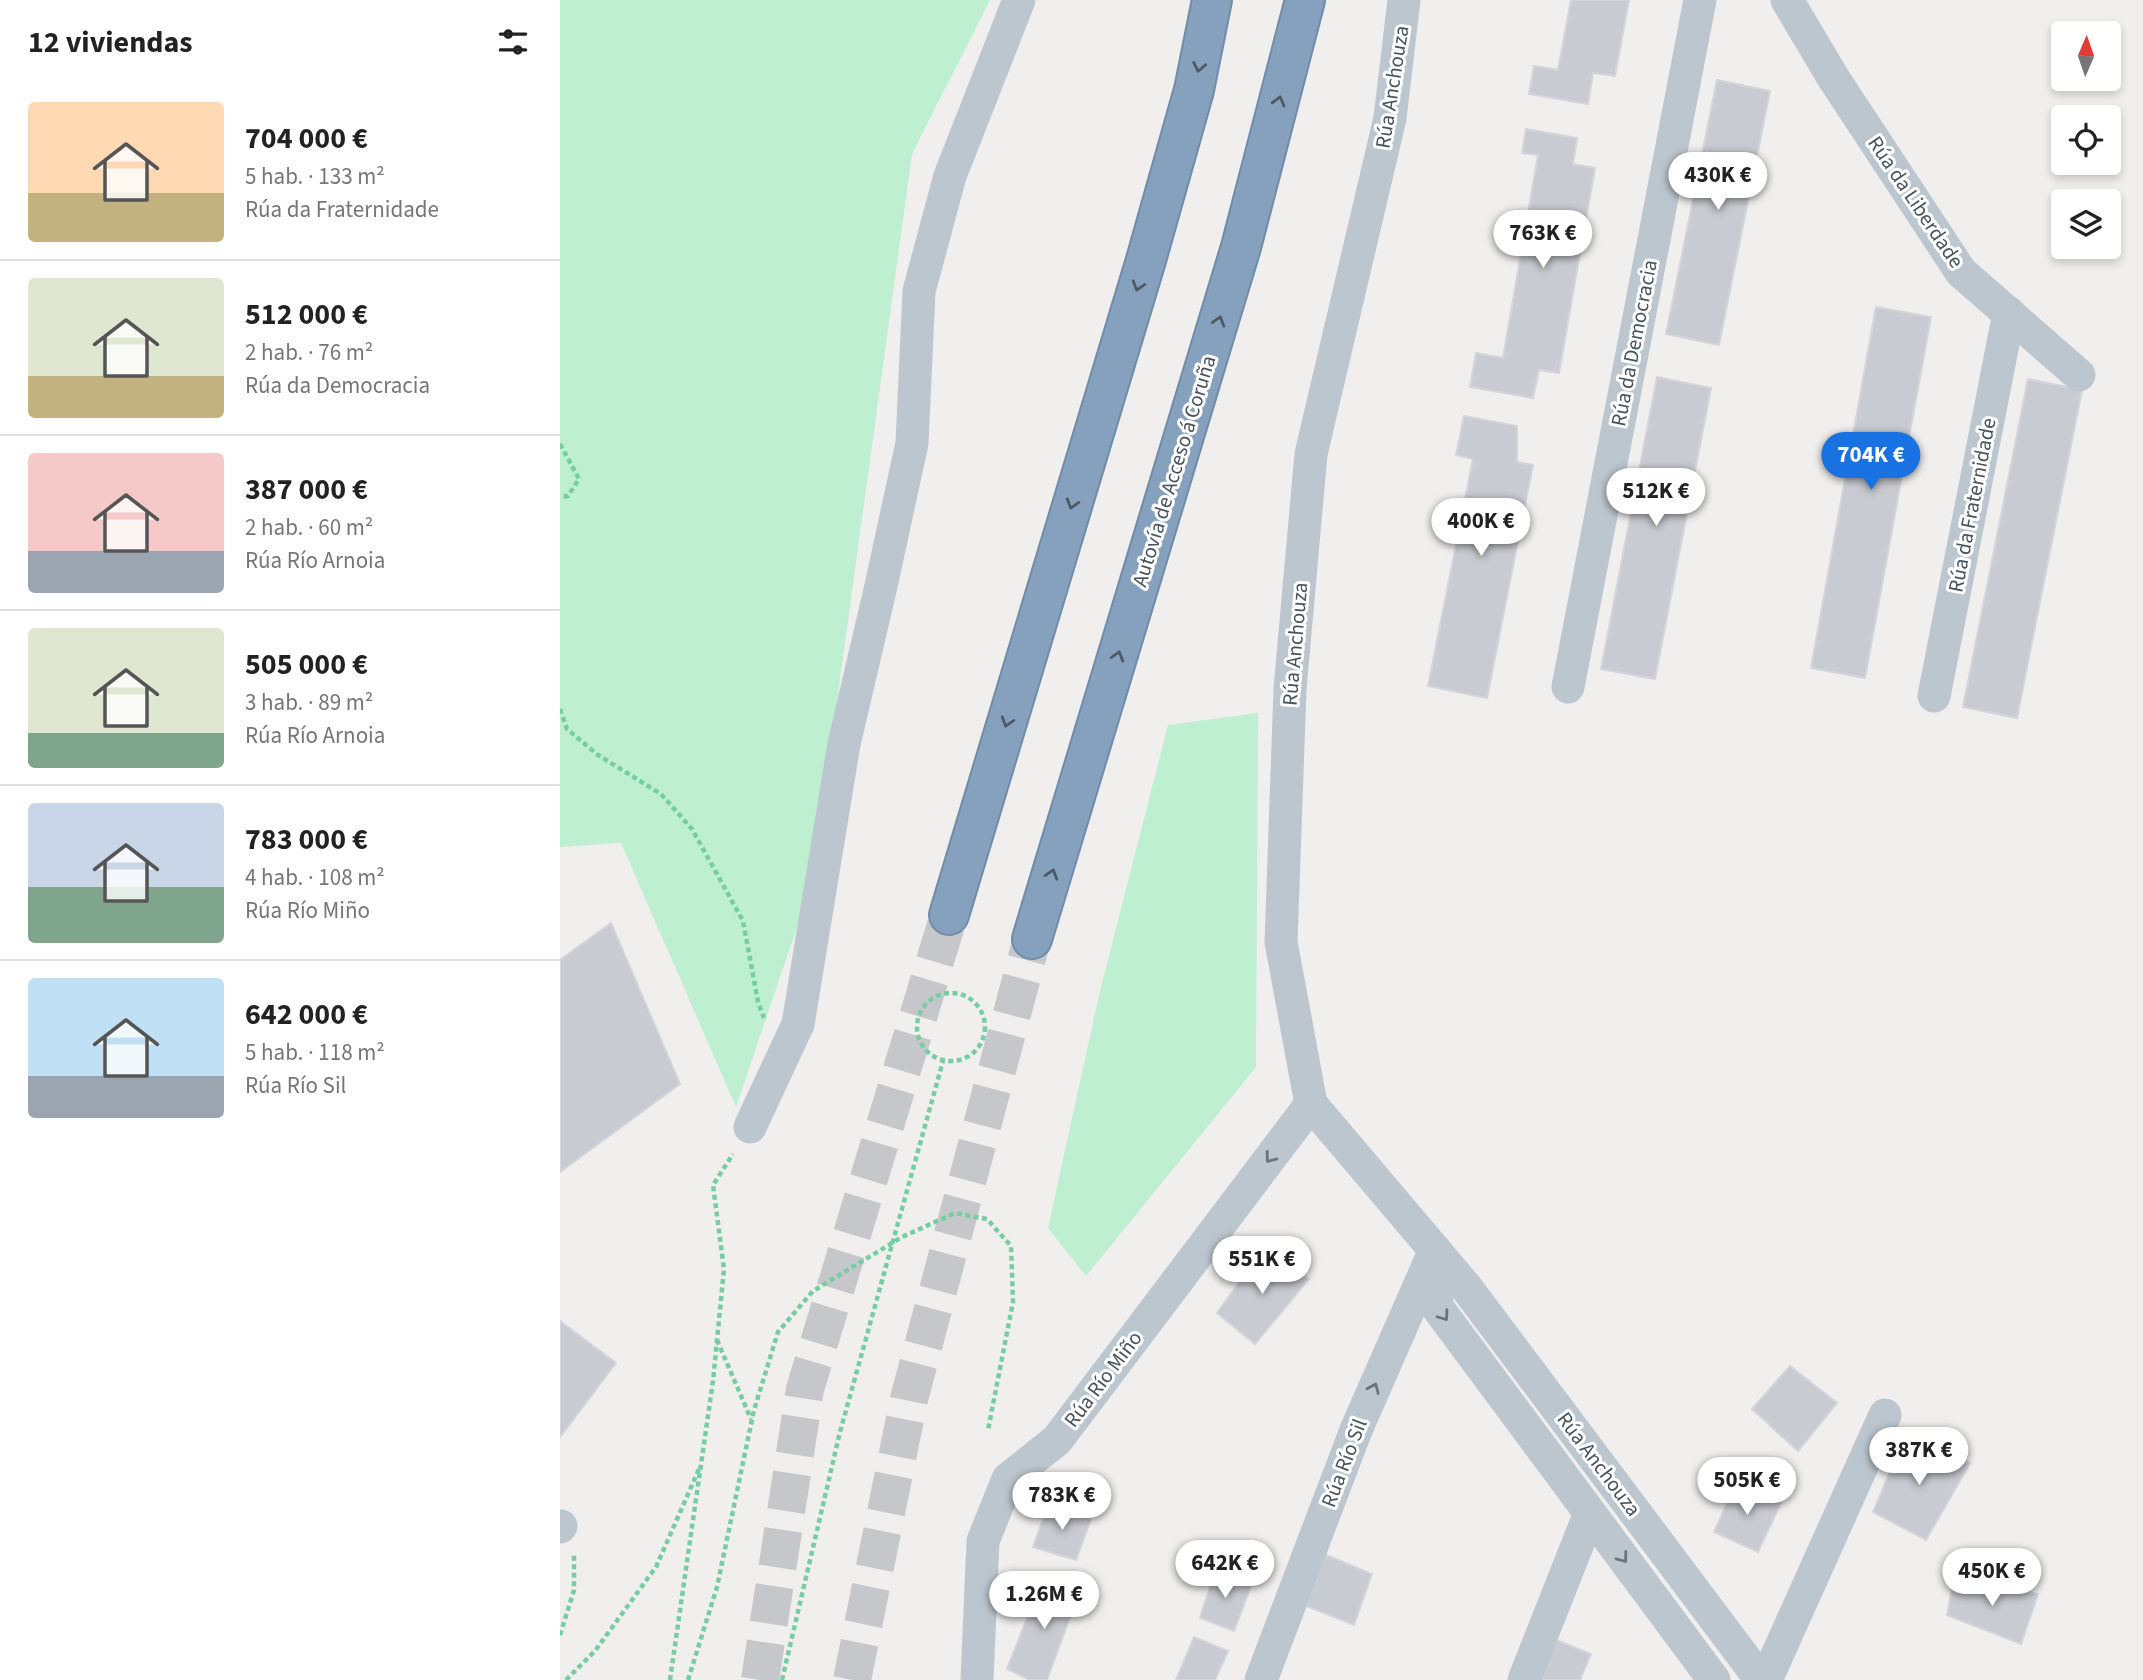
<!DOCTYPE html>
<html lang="es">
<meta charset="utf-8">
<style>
:root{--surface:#fff;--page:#f6f6f6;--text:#222;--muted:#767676;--line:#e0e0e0;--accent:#1972e1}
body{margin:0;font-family:"Source Sans 3",sans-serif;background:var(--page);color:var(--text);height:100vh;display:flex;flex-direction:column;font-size:26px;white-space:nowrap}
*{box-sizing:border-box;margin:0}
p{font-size:23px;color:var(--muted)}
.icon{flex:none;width:38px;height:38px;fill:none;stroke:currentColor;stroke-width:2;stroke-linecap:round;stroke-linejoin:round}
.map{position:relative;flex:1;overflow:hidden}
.side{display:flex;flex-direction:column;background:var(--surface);width:560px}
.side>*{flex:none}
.needle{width:46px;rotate:2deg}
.controls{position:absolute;left:1491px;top:21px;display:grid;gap:14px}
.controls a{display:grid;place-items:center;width:70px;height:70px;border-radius:7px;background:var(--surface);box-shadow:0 4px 10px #0003;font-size:35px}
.price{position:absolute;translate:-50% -60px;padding:0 16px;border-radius:24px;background:#fff;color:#222;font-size:23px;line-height:46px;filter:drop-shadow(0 2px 4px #0008)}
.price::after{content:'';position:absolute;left:50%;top:42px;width:21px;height:16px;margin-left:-10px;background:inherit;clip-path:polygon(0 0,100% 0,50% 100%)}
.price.active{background:var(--accent);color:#fff}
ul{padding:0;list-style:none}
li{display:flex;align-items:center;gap:21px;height:175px;padding:0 28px}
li+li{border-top:2px solid var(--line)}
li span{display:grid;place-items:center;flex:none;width:196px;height:140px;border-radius:7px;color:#555}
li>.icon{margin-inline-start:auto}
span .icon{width:84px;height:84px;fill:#fffc;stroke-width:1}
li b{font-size:30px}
h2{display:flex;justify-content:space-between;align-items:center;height:84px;padding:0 28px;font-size:30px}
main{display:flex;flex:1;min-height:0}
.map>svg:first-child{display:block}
.green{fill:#bdefd0}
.building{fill:#c8cbd1;stroke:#d2d5da;stroke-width:2}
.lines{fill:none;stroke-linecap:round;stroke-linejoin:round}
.highway-tunnel{stroke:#c6c7ca;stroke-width:38;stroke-dasharray:38 19;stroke-linecap:butt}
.highway-casing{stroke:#718ca9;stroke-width:42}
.path{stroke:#75cda1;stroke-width:4.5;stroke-dasharray:5 3.5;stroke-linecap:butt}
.minor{stroke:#bcc6ce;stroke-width:33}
.highway{stroke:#86a1bd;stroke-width:38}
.oneway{stroke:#4c5a66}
.oneway2{stroke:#69757e}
.labels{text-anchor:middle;stroke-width:6;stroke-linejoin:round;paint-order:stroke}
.street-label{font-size:21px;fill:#46525c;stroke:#fff}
</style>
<main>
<section class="side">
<h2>12 viviendas<svg class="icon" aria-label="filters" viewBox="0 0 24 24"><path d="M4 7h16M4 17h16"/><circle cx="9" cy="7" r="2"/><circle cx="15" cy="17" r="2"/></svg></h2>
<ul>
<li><span style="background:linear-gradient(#ffd9b3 65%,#c2b280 0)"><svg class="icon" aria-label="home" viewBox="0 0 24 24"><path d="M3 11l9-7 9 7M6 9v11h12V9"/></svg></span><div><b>704 000 €</b><p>5 hab. · 133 m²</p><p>Rúa da Fraternidade</p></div></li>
<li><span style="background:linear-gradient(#dfe7d0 70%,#c2b280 0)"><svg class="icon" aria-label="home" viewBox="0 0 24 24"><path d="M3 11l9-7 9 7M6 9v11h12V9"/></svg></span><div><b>512 000 €</b><p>2 hab. · 76 m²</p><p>Rúa da Democracia</p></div></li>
<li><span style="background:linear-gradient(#f6c9c9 70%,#9aa5b1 0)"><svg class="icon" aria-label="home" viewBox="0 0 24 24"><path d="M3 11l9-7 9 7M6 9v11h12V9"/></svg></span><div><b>387 000 €</b><p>2 hab. · 60 m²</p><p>Rúa Río Arnoia</p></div></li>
<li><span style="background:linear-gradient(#dfe7d0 75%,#7fa58c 0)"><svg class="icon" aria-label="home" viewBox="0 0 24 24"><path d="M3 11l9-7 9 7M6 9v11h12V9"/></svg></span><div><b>505 000 €</b><p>3 hab. · 89 m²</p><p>Rúa Río Arnoia</p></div></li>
<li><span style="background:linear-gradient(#c9d6e8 60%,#7fa58c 0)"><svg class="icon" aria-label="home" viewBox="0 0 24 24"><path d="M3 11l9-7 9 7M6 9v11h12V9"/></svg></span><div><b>783 000 €</b><p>4 hab. · 108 m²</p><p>Rúa Río Miño</p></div></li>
<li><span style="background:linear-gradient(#bfe0f5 70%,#9aa5b1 0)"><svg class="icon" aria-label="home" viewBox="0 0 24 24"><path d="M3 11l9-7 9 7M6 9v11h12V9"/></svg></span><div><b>642 000 €</b><p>5 hab. · 118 m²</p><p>Rúa Río Sil</p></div></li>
</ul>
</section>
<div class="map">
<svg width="1583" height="1680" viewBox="0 0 1583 1680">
<rect width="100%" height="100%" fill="#f1eeee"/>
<!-- green -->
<g class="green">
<path d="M0,0H430L352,154L252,883L176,1107L61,843L0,847Z"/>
<path d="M698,713L696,1067L526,1276L488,1228L540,991L608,725Z"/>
</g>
<!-- building -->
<g class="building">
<path d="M1011,0H1069L1055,76L1033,73L1028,104L969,94L974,66L998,70Z"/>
<path d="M1157,80L1210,91L1159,345L1106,334Z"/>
<path d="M966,129L1017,138L1013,164L1035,168L999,373L979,370L973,398L910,387L916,353L943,358L978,155L962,153Z"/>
<path d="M1316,307L1371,317L1305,678L1251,668Z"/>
<path d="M1097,377L1151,388L1095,679L1041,669Z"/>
<path d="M1468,379L1522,390L1457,718L1403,707Z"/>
<path d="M904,416L957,426V462L973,465L927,698L868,686L913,459L896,455Z"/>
<path d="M51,923L120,1084L0,1172V960Z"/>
<path d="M704,1248L749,1279L695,1344L657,1313Z"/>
<path d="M0,1321L56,1363L0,1437Z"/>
<path d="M1230,1366L1277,1403L1238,1451L1192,1409Z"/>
<path d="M1344,1438L1410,1463L1366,1540L1313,1512Z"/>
<path d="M1176,1483L1221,1503L1198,1552L1154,1532Z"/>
<path d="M489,1503L531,1519L516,1560L473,1547Z"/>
<path d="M766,1555L812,1574L794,1625L746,1606Z"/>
<path d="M656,1567L692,1584L674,1631L640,1618Z"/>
<path d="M1394,1577L1478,1594L1461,1644L1387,1615Z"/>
<path d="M483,1578L520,1590L487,1680H470L447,1669Z"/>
<path d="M634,1637L668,1651L655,1680H616Z"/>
<path d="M996,1640L1031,1654L1020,1680H980Z"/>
</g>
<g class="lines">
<!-- highway-tunnel -->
<g class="highway-tunnel">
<path d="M200,1680L245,1389L389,915"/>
<path d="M292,1680L349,1399L472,939"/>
</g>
<defs>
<g id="highway">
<path d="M389,915L586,260L634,90L652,0"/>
<path d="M472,939L681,247L745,0"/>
</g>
</defs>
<!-- highway casing -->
<use href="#highway" class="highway-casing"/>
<!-- path -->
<g class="path">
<path d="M0,444L19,479L8,496L0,497"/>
<path d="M0,709L7,729L38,755L101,794L132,829L183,921L198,1002L204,1018"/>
<circle cx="391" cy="1027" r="34"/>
<path d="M157,1340L191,1419"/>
<path d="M0,1635L14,1590V1554"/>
<path d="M6,1680L35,1651L96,1567L139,1469"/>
<path d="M110,1680L153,1381L164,1269L153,1185L173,1154"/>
<path d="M128,1680L157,1587L194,1410L218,1332L253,1291L342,1237L395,1213L427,1219L451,1246L453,1302L428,1430"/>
<path d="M222,1680L280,1432L383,1061"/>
</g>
<!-- minor -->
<g class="minor">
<path d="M844,0L830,118L751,454L730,689L721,942L751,1104L906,1287L1201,1680"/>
<path d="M1227,0L1274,79L1401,272L1519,375"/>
<path d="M1008,687L1140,0"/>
<path d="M1374,696L1449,313"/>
<path d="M190,1127L238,1024L284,744L321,586L352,443L359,291L390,176L459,0"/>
<path d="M875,1250L877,1307L1154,1680"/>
<path d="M0,1527L1,1526"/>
<path d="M417,1680L423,1541L448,1479L497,1440L751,1104"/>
<path d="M701,1680L796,1430L871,1259"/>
<path d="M964,1680L1030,1513"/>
<path d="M1206,1680L1325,1415"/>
</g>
<!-- highway -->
<use href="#highway" class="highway"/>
</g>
<!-- one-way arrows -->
<defs><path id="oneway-chevron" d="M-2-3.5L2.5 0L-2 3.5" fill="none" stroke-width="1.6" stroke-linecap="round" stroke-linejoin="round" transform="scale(1.75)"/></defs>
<g class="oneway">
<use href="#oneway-chevron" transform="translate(639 67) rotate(101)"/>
<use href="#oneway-chevron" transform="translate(719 101) rotate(-75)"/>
<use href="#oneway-chevron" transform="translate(578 286) rotate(107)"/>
<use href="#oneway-chevron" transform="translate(659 321) rotate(-73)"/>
<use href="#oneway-chevron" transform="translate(512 504) rotate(107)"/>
<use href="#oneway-chevron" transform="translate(558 656) rotate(-73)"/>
<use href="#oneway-chevron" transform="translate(447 722) rotate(107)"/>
<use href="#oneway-chevron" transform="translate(492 874) rotate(-73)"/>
</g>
<g class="oneway2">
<use href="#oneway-chevron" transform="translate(710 1158) rotate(127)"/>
<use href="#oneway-chevron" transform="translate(884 1316) rotate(54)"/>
<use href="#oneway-chevron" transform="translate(814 1388) rotate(-66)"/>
<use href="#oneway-chevron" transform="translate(1063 1558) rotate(53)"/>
</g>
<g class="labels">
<!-- street labels -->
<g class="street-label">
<text transform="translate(832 87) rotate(-81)" y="7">Rúa Anchouza</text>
<text transform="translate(1356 202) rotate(56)" y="7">Rúa da Liberdade</text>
<text transform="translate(1074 343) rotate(-79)" y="7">Rúa da Democracia</text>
<text transform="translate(614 471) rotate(-73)" y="7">Autovía de Acceso á Coruña</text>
<text transform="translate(1412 505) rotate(-79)" y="7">Rúa da Fraternidade</text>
<text transform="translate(735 644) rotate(-85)" y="7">Rúa Anchouza</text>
<text transform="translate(543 1379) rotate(-53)" y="7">Rúa Río Miño</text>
<text transform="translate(784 1463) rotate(-69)" y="7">Rúa Río Sil</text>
<text transform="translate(1039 1464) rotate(53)" y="7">Rúa Anchouza</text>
</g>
</g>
</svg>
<div class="controls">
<a><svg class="needle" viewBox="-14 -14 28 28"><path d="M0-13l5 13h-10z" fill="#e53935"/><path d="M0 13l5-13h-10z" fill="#767676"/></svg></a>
<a><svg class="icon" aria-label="locate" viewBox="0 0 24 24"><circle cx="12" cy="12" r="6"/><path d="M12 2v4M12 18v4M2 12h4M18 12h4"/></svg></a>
<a><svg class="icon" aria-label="layers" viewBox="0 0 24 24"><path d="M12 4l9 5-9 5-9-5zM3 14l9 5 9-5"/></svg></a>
</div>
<b class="price" style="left:1158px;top:212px">430K €</b>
<b class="price" style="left:983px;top:270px">763K €</b>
<b class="price active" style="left:1311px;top:492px">704K €</b>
<b class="price" style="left:1096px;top:528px">512K €</b>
<b class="price" style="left:921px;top:558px">400K €</b>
<b class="price" style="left:702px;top:1296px">551K €</b>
<b class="price" style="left:1359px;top:1487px">387K €</b>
<b class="price" style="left:1187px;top:1517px">505K €</b>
<b class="price" style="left:502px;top:1532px">783K €</b>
<b class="price" style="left:665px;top:1600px">642K €</b>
<b class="price" style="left:1432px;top:1608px">450K €</b>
<b class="price" style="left:484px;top:1631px">1.26M €</b>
</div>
</main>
